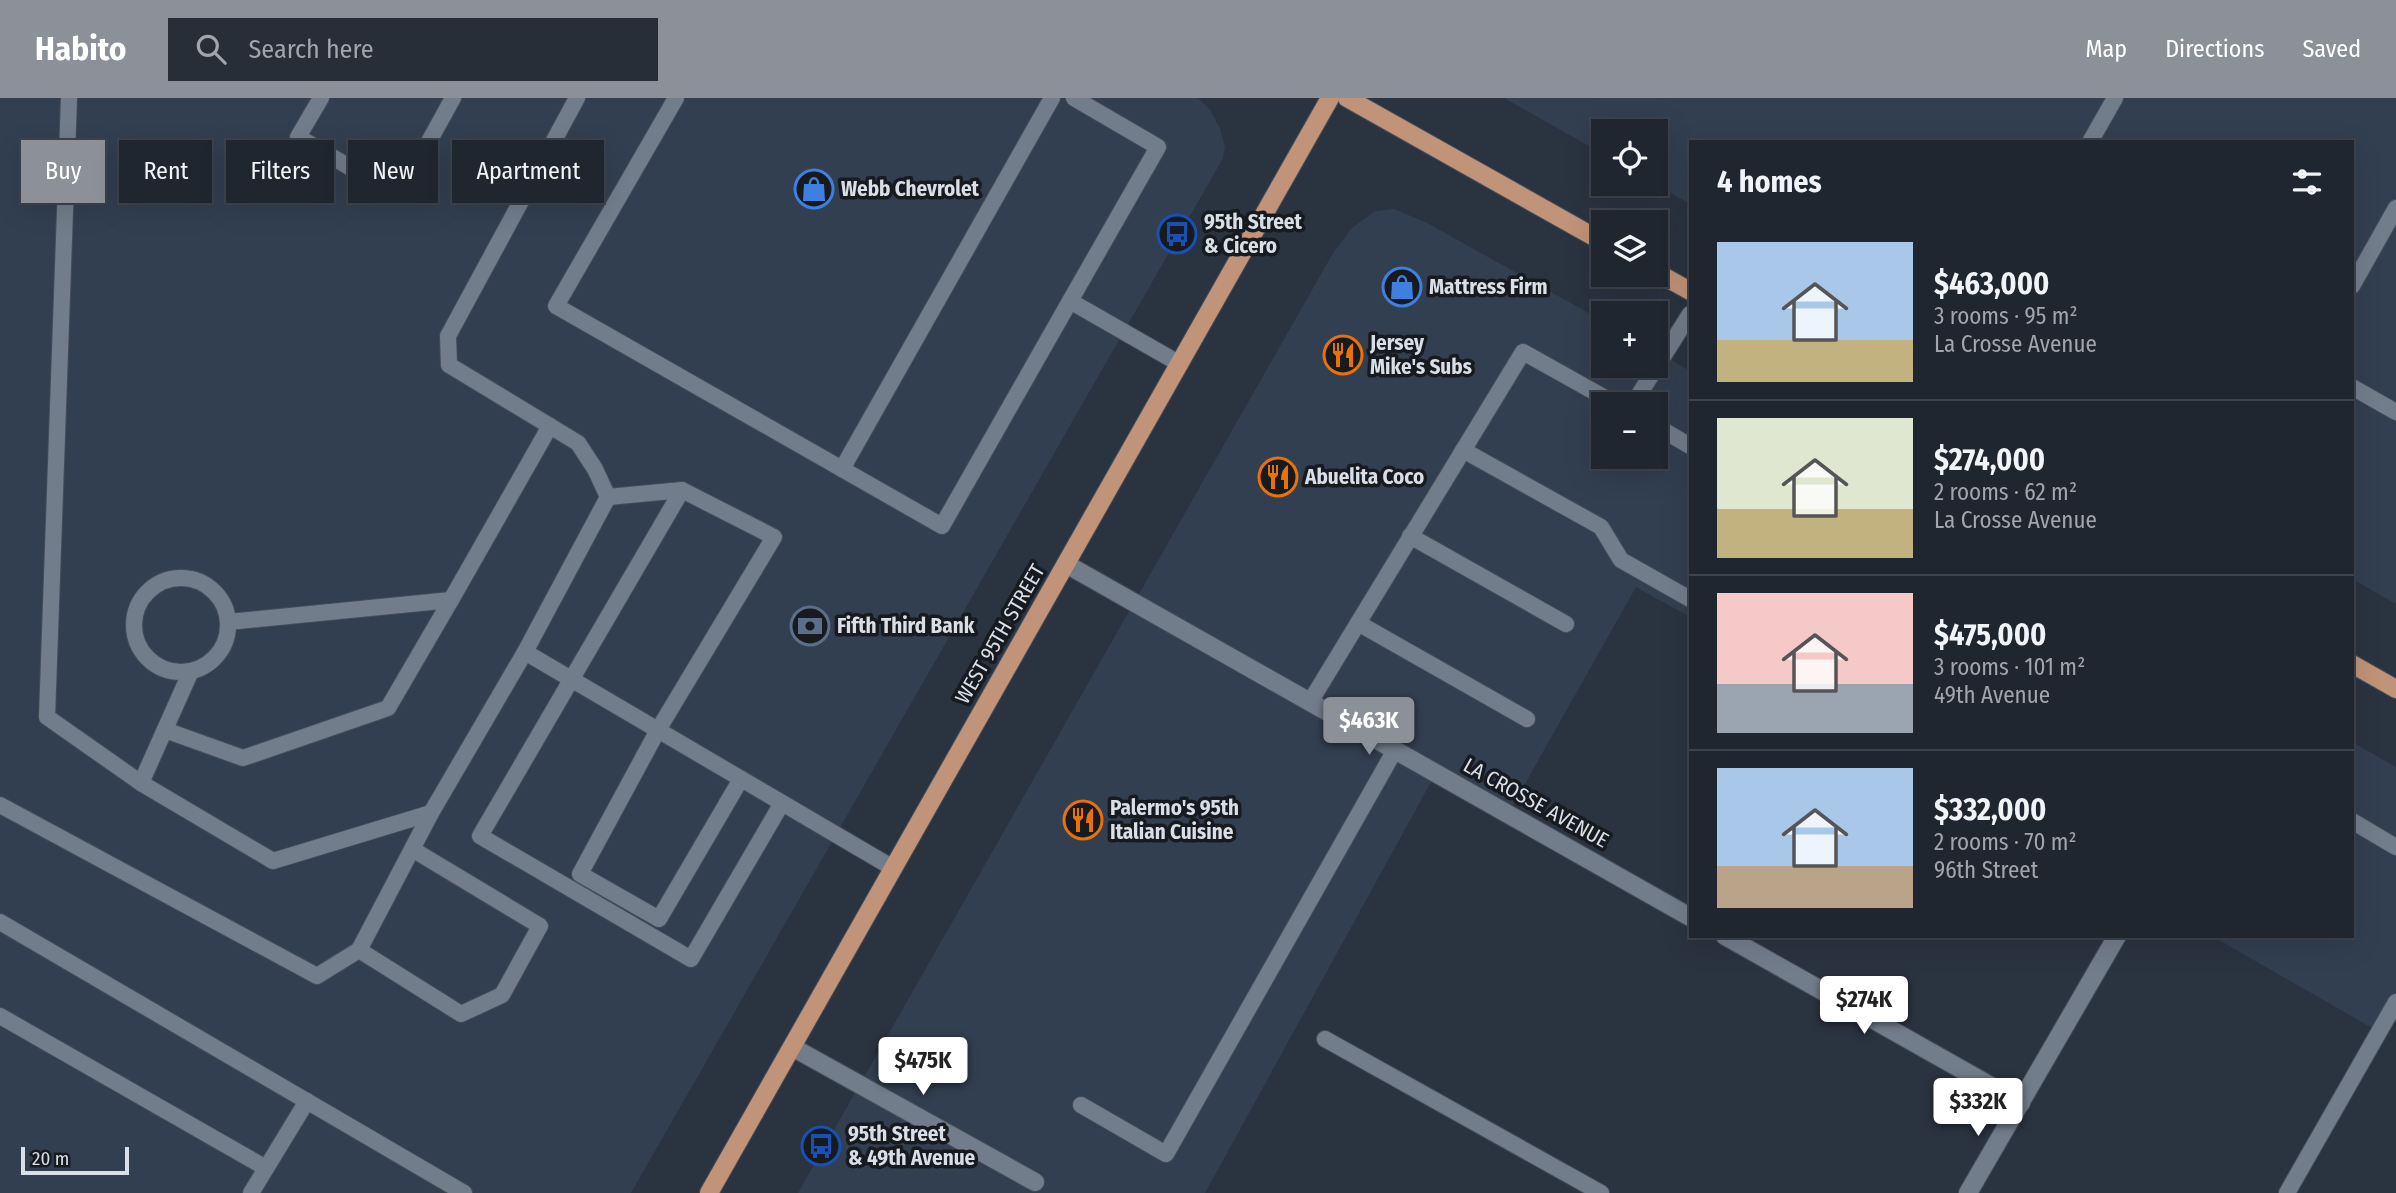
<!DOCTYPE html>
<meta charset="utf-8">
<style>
:root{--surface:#202630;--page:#282e38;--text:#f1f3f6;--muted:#a2a5ab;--line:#3d434c;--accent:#8c9099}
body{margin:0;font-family:"Fira Sans Condensed",sans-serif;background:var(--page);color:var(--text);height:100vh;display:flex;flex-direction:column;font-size:26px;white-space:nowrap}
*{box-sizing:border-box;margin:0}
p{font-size:23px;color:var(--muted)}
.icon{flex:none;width:38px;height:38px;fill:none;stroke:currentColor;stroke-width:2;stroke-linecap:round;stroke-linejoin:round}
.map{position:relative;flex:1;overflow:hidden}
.sheet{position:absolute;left:1689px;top:42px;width:665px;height:798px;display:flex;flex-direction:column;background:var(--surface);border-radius:0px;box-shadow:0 7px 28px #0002,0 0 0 2px var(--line)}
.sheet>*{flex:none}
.top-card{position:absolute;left:21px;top:42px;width:665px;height:63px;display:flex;gap:14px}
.tools{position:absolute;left:1591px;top:21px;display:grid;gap:14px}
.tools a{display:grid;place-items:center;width:77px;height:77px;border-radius:0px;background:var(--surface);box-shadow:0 7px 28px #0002,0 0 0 2px var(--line);font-size:35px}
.scale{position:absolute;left:21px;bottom:18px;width:108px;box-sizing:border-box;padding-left:7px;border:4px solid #d9dfe7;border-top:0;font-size:19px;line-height:24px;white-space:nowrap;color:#d9dfe7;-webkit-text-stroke:5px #171b20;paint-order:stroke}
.price{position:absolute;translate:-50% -60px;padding:0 16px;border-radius:7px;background:#fff;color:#222;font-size:23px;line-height:46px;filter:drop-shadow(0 2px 4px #0008)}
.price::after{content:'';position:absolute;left:50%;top:42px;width:21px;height:16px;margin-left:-10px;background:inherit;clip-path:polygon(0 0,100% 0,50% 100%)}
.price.active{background:var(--accent);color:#fff}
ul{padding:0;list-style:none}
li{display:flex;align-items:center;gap:21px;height:175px;padding:0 28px}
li+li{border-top:2px solid var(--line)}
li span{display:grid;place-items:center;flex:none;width:196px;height:140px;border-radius:0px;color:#555}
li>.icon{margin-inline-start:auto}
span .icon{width:84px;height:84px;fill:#fffc;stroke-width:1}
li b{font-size:30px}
h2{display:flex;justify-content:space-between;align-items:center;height:84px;padding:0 28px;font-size:30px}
.chip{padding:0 24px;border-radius:0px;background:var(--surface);box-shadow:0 7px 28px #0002,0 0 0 2px var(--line);font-size:24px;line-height:63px}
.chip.active{background:var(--accent);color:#fff}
header{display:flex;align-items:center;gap:42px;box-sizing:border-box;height:98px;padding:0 35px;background:var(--accent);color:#fff}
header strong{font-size:33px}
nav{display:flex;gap:38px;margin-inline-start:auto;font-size:24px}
.search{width:490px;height:63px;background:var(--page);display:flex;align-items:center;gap:18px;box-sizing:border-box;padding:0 24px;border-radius:0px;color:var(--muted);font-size:26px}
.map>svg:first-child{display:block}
.built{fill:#323f50;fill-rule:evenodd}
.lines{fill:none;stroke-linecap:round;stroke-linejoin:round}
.service-casing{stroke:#464e58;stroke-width:18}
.minor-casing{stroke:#464e58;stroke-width:20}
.primary-casing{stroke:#464e58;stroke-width:20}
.service{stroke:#727d8c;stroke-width:16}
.minor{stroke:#727d8c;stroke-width:18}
.primary{stroke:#c19378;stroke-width:18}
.labels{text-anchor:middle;stroke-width:7;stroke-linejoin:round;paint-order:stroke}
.poi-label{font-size:21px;font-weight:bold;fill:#d9dfe7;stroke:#171b20;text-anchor:start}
.street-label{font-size:21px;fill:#d9dfe7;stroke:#171b20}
</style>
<header>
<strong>Habito</strong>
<div class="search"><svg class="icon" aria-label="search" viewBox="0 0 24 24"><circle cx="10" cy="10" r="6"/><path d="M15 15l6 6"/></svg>Search here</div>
<nav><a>Map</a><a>Directions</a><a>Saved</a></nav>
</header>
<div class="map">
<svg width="2396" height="1095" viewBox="0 0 2396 1095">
<rect width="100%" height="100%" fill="#2a3340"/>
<!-- built -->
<g class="built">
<path d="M0,0H1198L1210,12L1220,30L1225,49L1222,62L631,1095H0Z"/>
<path d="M1504,0H2396V506L2352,481V44H1690V106L1655,86L1656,33H1603V56Z"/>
<path d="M1394,111L1427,125L1603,223V268H1656V253L1690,273V519L1636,489L1508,716L1436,675L1205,1095H798L1333,155L1352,130L1375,113ZM1603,306H1656V359H1603Z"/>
<path d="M2352,644L2396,669V904L2379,934L2212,838H2352Z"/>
</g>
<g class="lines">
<defs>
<g id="service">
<path d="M69,0L47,619L141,685L273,763L431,715L525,554"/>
<path d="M321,0L298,39L399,98L453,0"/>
<path d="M577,0L448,238L449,267L578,345L595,371L608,399L525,554L893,770"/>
<path d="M676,0L556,208L942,428L1070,203L1180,266"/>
<path d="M2090,44L2115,0"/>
<path d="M2352,188L2396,110"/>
<path d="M1070,203L1158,49L1074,0"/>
<path d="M2352,289L2396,314"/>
<path d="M1633,306L1690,216"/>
<path d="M1656,328L1690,348"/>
<path d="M1463,352L1601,429L1621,462L1690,501"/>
<path d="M842,371L1052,0"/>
<path d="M682,392L480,738L691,861L782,705"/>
<path d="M608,399L682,392L774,439L658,632L580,776L659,821L741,681"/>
<path d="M1410,438L1566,526"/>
<circle cx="181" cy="527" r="47"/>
<path d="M228,524L451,502L550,328"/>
<path d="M1358,525L1527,621"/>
<path d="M1310,604L1523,254L1616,306"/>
<path d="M165,632L243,660L388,610L451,502"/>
<path d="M141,685L191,573"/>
<path d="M0,707L317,878L359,852"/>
<path d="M2352,723L2396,749"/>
<path d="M412,751L540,828L502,897L461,916L359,852L431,715"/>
<path d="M0,824L464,1095"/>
<path d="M0,918L266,1070"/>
<path d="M1325,941L1601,1095"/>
<path d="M1081,1007L1166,1056L1395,652"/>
<path d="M251,1095L307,1003"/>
<path d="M2287,1095L2396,904"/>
</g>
<g id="minor">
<path d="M1066,466L1690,819"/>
<path d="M1725,838L2021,1005"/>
<path d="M792,949L1035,1084"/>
<path d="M1968,1095L2117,838"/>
</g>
<g id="primary">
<path d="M1347,0L1603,144"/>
<path d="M1656,174L1690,193"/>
<path d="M2352,566L2396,591"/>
<path d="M709,1095L1330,0"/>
</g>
</defs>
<!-- service casing -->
<use href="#service" class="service-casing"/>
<!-- minor casing -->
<use href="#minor" class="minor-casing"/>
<!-- primary casing -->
<use href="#primary" class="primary-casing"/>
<!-- service -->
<use href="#service" class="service"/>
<!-- minor -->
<use href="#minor" class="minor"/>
<!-- primary -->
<use href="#primary" class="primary"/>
</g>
<!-- icons -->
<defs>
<symbol id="shop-ring" viewBox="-11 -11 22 22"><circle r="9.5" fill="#171b20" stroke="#3f7fe0" stroke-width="1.5"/><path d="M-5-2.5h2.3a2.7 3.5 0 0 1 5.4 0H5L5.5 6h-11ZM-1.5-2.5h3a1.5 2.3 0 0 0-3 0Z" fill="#3f7fe0"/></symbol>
<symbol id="bus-ring" viewBox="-11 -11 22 22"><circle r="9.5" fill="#171b20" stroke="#1a4fb4" stroke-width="1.5"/><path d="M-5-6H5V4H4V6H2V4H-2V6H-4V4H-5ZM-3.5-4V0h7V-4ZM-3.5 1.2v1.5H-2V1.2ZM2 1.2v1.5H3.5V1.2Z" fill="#1a4fb4"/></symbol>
<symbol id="restaurant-ring" viewBox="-11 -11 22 22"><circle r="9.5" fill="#171b20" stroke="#e8710a" stroke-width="1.5"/><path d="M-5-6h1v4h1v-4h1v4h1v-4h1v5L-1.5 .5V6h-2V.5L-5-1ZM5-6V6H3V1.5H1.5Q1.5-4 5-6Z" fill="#e8710a"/></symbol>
<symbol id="bank-ring" viewBox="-11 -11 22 22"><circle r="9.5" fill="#171b20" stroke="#5c6f8a" stroke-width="1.5"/><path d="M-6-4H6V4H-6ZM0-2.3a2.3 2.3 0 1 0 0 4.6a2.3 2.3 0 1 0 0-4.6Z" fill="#5c6f8a"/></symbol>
</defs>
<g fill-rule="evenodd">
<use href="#shop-ring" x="792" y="69" width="44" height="44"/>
<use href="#bus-ring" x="1155" y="114" width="44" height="44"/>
<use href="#shop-ring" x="1380" y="167" width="44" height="44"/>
<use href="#restaurant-ring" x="1321" y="235" width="44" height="44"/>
<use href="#restaurant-ring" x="1256" y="357" width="44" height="44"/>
<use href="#bank-ring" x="788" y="506" width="44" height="44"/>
<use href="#restaurant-ring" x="1061" y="700" width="44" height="44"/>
<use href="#bus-ring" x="799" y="1026" width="44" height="44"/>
</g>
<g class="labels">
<!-- poi labels -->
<g class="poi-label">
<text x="841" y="98">Webb Chevrolet</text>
<text x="1204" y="131">95th Street<tspan x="1204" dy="24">&amp; Cicero</tspan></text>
<text x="1429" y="196">Mattress Firm</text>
<text x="1370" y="252">Jersey<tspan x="1370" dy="24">Mike's Subs</tspan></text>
<text x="1305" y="386">Abuelita Coco</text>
<text x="837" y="535">Fifth Third Bank</text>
<text x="1110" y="717">Palermo's 95th<tspan x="1110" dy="24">Italian Cuisine</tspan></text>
<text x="848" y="1043">95th Street<tspan x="848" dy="24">&amp; 49th Avenue</tspan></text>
</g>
<!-- street labels -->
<g class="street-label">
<text transform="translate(1000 536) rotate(-60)" y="7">WEST 95TH STREET</text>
<text transform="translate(1536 705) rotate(29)" y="7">LA CROSSE AVENUE</text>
</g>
</g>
</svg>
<div class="tools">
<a><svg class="icon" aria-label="locate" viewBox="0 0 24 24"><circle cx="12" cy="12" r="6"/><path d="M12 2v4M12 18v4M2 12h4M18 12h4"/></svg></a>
<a><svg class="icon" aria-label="layers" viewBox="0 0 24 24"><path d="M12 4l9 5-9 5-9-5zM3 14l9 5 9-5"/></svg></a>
<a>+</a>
<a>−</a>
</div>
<div class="scale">20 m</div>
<b class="price active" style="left:1369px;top:659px">$463K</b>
<b class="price" style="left:1864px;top:938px">$274K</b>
<b class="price" style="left:923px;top:999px">$475K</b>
<b class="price" style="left:1978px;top:1040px">$332K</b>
<div class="top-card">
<a class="chip active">Buy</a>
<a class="chip">Rent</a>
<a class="chip">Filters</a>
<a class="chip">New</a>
<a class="chip">Apartment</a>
</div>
<section class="sheet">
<h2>4 homes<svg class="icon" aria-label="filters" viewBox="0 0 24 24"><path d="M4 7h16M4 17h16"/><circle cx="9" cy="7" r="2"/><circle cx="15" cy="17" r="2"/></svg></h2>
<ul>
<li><span style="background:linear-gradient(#a9c7e8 70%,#c2b280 0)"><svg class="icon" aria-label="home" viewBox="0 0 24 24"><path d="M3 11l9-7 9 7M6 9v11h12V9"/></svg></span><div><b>$463,000</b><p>3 rooms · 95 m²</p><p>La Crosse Avenue</p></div></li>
<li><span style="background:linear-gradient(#dfe7d0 65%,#c2b280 0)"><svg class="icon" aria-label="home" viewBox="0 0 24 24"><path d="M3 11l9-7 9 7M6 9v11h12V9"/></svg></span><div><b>$274,000</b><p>2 rooms · 62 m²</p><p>La Crosse Avenue</p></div></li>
<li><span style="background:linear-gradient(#f6c9c9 65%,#9aa5b1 0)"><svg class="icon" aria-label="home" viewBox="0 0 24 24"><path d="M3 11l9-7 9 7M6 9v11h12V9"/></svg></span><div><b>$475,000</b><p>3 rooms · 101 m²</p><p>49th Avenue</p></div></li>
<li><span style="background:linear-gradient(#a9c7e8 70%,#b9a48a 0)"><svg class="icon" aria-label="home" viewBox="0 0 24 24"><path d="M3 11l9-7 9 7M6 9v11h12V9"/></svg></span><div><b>$332,000</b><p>2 rooms · 70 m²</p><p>96th Street</p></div></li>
</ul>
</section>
</div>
